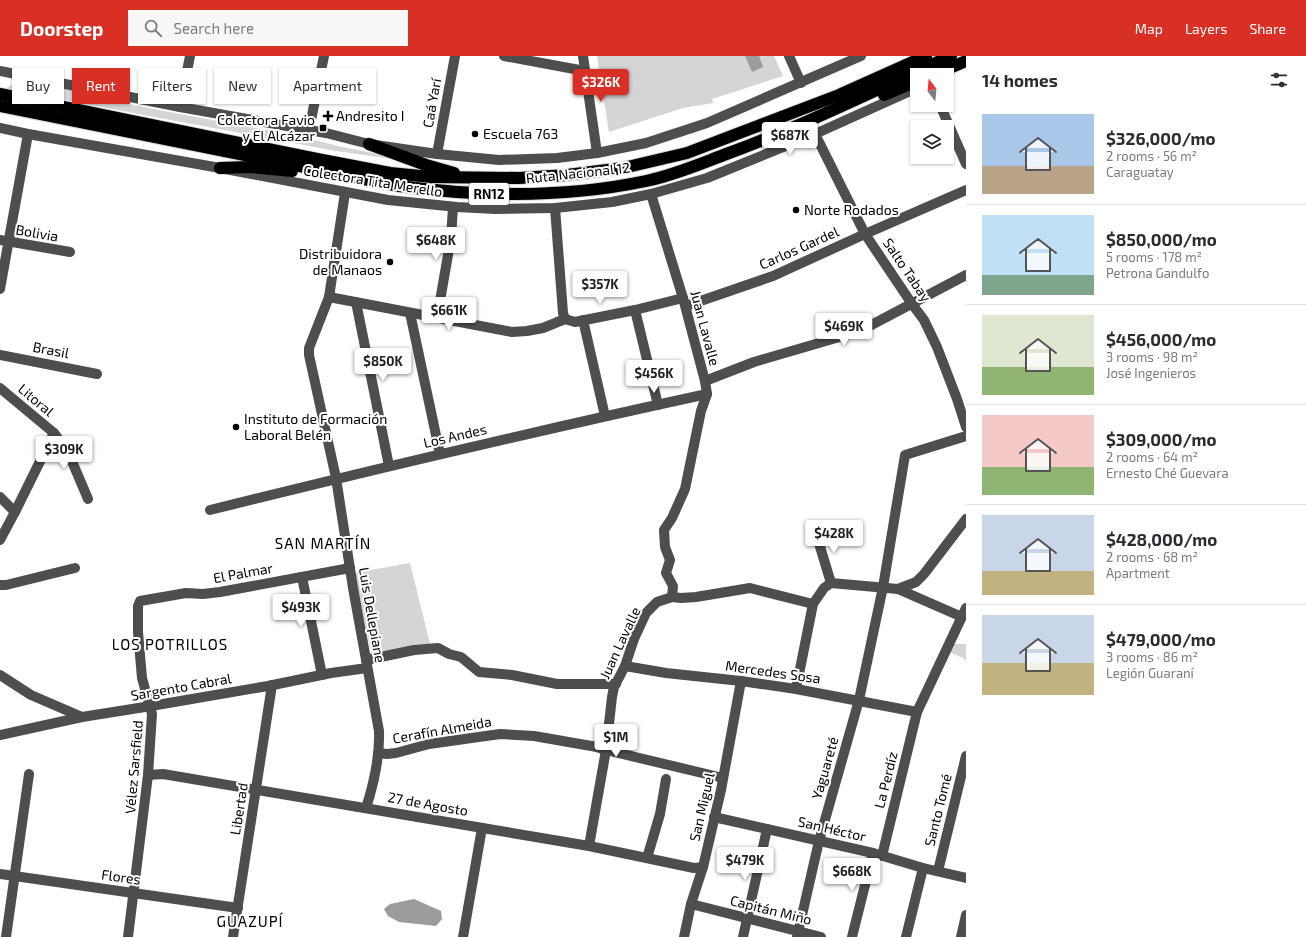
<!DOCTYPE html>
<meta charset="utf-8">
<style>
:root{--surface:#fff;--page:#f7f7f7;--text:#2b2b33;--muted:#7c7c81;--line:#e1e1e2;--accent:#d93025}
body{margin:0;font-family:"Exo 2",sans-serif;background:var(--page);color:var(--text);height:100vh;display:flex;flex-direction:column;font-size:15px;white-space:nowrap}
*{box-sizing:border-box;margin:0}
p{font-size:13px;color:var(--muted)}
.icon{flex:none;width:22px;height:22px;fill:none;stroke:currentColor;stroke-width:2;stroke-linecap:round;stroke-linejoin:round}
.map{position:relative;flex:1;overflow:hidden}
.details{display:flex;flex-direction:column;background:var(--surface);width:340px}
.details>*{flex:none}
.top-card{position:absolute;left:12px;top:12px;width:380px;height:36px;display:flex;gap:8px}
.needle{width:26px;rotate:344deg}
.tools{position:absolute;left:910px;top:12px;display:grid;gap:8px}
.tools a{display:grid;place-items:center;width:44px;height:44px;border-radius:0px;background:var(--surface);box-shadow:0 1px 3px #0004;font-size:20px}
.price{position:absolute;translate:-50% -34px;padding:0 9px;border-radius:4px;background:#fff;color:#222;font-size:13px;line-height:26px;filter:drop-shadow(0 1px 2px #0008)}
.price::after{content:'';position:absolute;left:50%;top:24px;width:12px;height:9px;margin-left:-6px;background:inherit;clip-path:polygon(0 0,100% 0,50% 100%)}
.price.on{background:var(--accent);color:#fff}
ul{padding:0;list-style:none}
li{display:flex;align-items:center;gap:12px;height:100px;padding:0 16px}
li+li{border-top:1px solid var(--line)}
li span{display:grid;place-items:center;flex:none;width:112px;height:80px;border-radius:0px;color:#555}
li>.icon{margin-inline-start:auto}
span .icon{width:48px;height:48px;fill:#fffc;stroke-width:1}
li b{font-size:17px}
h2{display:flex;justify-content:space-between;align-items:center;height:48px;padding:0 16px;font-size:17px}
.pill{padding:0 14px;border-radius:0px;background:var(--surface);box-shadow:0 1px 3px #0004;font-size:14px;line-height:36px}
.pill.on{background:var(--accent);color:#fff}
header{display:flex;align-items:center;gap:24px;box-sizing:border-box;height:56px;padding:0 20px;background:var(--accent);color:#fff}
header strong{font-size:19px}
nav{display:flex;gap:22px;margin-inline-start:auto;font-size:14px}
.search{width:280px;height:36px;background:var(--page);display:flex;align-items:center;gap:10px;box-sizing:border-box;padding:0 14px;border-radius:0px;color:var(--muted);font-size:15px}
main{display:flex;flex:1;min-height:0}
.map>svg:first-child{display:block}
.green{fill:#d5d5d5}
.water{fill:#9c9c9c}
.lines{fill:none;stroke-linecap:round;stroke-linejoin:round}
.highway-casing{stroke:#dbdbdb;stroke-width:14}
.minor{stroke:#4e4e4e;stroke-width:10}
.highway{stroke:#000;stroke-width:12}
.poi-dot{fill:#000;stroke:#fff;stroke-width:1.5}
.labels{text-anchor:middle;stroke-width:4;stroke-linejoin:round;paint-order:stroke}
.shield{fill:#fff;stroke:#4c4c4c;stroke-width:1}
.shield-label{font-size:13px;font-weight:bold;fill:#000}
.street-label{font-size:14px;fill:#000;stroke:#fff}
.poi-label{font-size:14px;fill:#000;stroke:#fff;text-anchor:start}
.neighbourhood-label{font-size:15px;letter-spacing:1px;fill:#000;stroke:#fff}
</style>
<header>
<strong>Doorstep</strong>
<div class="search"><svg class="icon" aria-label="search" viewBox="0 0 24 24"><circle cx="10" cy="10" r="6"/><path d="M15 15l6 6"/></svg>Search here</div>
<nav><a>Map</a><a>Layers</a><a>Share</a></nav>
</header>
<main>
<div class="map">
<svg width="966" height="881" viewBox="0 0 966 881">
<rect width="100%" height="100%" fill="#fff"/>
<!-- green -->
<g class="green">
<path d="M597,0H774L783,20L712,43L713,47L683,52L609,76Z"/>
<path d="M19,24L74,34L86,39L143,51L298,80L342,91L394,101L407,105L336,95L5,33Z"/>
<path d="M410,507L430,588L372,600L354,517Z"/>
<path d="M949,588H966V605L963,602L949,596Z"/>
</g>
<!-- water -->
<g class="water">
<path d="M745,0H759L763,11L752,16Z"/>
<path d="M414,843L441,855L442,863L436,870L399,866L388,860L384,853L390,848Z"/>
</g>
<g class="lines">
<defs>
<g id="highway">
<path d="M933,19L966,5"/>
<path d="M0,38L317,103L390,117L431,121L519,122L567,119L623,112L687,97L839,39L926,0"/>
<path d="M884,39L917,25"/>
<path d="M0,50L399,130C481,141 565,142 646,125C675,119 702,107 729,97C805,69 877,33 951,0"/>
<path d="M369,88L426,109L454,117"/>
<path d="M220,112L250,111L292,115"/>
</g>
</defs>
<!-- highway casing -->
<use href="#highway" class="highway-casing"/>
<!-- minor -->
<g class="minor">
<path d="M504,0L585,15"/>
<path d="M583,0L597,97"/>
<path d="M789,0L801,27"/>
<path d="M0,15L180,51L326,77L369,88L437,98L499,104L557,102L597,97L646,87L707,67L861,0"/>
<path d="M940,49L966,108"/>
<path d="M180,51L190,0"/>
<path d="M0,72L28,78L220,112L388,144L457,151L495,153L555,152L612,146L651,138L707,122L815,78L917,32"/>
<path d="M309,74L324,0"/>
<path d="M815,78L865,178L912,248L924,264L937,291L957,343L966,371"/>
<path d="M437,98L455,0"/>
<path d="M345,137L329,241L309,292V299L336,422L353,532L379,675C380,702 374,727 366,752"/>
<path d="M555,152L563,257L565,263"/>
<path d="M0,184L70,196"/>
<path d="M0,233L28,78"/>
<path d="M329,241L512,276L527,275L543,272L565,263L575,266L635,254L683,242"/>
<path d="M356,246L389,410"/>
<path d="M686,250L773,220L865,178L966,134"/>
<path d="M635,254L658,349"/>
<path d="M410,257L440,398"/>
<path d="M437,262L451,182L453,151"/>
<path d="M583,264L605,360"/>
<path d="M0,299L97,318"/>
<path d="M705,325L754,306L860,275L966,219"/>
<path d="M0,332L54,377L63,389L71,403L88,443"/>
<path d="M0,441L15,456"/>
<path d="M210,454C375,413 541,374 707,338"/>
<path d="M815,474L831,527"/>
<path d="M0,484L15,456L54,377"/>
<path d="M302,521L322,619"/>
<path d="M0,529H6L75,512"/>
<path d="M898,533L962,561"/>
<path d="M672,541L681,542L696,541L750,532L813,548"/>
<path d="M366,604L414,594L438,592L449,598L461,601L479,616L512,619L557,628H616"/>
<path d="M625,610L666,617L741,625L796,633L917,656"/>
<path d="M0,619L31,639L82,661"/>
<path d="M796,633L813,548L824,532L831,527L898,533L916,526L924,518L966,463"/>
<path d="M0,679L82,661L151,650L268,630L331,617L367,612"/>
<path d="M378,697L387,698L396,697L429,688L500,678L534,680L597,691L606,694L723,722"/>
<path d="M148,719L163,718L589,790L694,812L703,811"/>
<path d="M714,761L873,797L923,812L966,822"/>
<path d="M589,790L606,694L612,641L614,631L625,610L634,583L646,557L657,546L672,541L673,530L666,517L670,504L665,491L664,474L672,462L685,433L701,355L707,338L705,325L683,242L651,138"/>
<path d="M882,800L917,656L966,552"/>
<path d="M647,802L660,758L666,723"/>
<path d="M938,815L966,700"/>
<path d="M0,818L238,852"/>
<path d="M691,848L821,881"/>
<path d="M6,881L29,718"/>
<path d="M128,881L148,719L152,658L142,622L138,576V550L140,545L186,537L203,538L220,536L350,512"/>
<path d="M233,881L272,629"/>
<path d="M463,881L482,772"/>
<path d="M684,881L691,848L703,811L721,734L741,625"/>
<path d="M743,881L767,773"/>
<path d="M797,881L819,785L859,644L883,531L905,399L966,380"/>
<path d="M852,881L873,797"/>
<path d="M906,881L923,812"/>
<path d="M961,881L966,859"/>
</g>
<!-- highway -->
<use href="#highway" class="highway"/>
</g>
<!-- markers -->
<g class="poi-dot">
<path d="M326 54h4v4h4v4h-4v4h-4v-4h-4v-4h4z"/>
<rect x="319" y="68" width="8" height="8" rx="2"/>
<circle cx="475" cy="78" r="4"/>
<circle cx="796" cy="154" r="4"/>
<circle cx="390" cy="206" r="4"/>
<circle cx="236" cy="371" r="4"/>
</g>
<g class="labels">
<!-- shield labels -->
<rect class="shield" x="469" y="127" width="40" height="22" rx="3"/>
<g class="shield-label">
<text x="489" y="143">RN12</text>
</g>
<!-- street labels -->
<g class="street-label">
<text transform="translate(432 47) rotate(-80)" y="5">Caá Yarí</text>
<text transform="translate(578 117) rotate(-6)" y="5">Ruta Nacional 12</text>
<text transform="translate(373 125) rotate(9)" y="5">Colectora Tita Merello</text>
<text transform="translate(37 177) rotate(10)" y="5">Bolivia</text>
<text transform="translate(799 192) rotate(-24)" y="5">Carlos Gardel</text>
<text transform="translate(907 214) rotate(56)" y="5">Salto Tabay</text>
<text transform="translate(705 272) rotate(75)" y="5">Juan Lavalle</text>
<text transform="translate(51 294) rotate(11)" y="5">Brasil</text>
<text transform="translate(36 344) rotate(40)" y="5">Litoral</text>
<text transform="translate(455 380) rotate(-13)" y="5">Los Andes</text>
<text transform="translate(243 517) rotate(-10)" y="5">El Palmar</text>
<text transform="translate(372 559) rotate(80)" y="5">Luis Dellepiane</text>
<text transform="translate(620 587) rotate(-65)" y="5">Juan Lavalle</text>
<text transform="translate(773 616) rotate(8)" y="5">Mercedes Sosa</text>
<text transform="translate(181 631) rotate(-10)" y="5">Sargento Cabral</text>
<text transform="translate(442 674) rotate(-10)" y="5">Cerafín Almeida</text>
<text transform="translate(134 711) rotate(-85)" y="5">Vélez Sarsfield</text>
<text transform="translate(825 712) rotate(-74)" y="5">Yaguareté</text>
<text transform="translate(886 724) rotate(-76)" y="5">La Perdíz</text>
<text transform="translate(428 748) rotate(10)" y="5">27 de Agosto</text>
<text transform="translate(702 751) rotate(-77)" y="5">San Miguel</text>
<text transform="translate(239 753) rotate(-81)" y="5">Libertad</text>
<text transform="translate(938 754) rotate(-76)" y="5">Santo Tomé</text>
<text transform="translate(832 773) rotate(13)" y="5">San Héctor</text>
<text transform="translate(121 821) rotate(8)" y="5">Flores</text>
<text transform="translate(771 854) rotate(14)" y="5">Capitán Miño</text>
</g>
<!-- poi labels -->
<g class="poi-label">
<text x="336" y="65">Andresito I</text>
<text x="315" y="69" text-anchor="end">Colectora Favio<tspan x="315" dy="16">y El Alcázar</tspan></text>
<text x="483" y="83">Escuela 763</text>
<text x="804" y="159">Norte Rodados</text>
<text x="382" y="203" text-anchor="end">Distribuidora<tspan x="382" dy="16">de Manaos</tspan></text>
<text x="244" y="368">Instituto de Formación<tspan x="244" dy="16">Laboral Belén</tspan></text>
</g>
<!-- neighbourhood labels -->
<g class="neighbourhood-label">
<text x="323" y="493">SAN MARTÍN</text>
<text x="170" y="594">LOS POTRILLOS</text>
<text x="250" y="871">GUAZUPÍ</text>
</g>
</g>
</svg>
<div class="tools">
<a><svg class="needle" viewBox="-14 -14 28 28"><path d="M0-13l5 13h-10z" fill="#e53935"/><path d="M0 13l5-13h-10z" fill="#7c7c81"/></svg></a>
<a><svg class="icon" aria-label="layers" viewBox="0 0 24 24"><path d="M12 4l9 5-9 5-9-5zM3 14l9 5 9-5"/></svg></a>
</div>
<b class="price on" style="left:601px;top:47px">$326K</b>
<b class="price" style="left:790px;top:100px">$687K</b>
<b class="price" style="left:436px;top:205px">$648K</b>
<b class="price" style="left:600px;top:249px">$357K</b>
<b class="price" style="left:449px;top:275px">$661K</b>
<b class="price" style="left:844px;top:291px">$469K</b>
<b class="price" style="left:383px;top:326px">$850K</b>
<b class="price" style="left:654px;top:338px">$456K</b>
<b class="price" style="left:64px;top:414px">$309K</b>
<b class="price" style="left:834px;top:498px">$428K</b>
<b class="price" style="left:301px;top:572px">$493K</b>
<b class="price" style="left:616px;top:702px">$1M</b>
<b class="price" style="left:745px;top:825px">$479K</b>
<b class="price" style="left:852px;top:836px">$668K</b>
<div class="top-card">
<a class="pill">Buy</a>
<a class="pill on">Rent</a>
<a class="pill">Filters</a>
<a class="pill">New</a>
<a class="pill">Apartment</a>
</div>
</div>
<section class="details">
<h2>14 homes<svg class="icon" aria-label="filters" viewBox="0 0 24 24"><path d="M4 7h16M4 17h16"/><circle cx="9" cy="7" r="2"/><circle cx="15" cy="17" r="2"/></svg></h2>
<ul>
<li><span style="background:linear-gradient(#a9c7e8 65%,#b9a48a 0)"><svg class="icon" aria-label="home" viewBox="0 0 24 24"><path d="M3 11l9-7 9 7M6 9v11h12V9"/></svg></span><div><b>$326,000/mo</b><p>2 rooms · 56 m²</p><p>Caraguatay</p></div></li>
<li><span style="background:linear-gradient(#bfe0f5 75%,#7fa58c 0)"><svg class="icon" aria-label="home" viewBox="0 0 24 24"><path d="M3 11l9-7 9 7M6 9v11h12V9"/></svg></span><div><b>$850,000/mo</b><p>5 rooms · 178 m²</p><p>Petrona Gandulfo</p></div></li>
<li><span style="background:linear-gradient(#dfe7d0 65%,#8fb573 0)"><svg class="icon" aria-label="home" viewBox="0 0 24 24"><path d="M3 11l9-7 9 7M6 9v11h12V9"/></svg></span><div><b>$456,000/mo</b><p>3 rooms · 98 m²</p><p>José Ingenieros</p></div></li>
<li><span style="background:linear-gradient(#f6c9c9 65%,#8fb573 0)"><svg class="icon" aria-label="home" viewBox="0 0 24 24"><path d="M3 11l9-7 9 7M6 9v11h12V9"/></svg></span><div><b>$309,000/mo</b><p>2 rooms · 64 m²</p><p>Ernesto Ché Guevara</p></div></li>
<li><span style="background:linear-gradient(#c9d6e8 70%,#c2b280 0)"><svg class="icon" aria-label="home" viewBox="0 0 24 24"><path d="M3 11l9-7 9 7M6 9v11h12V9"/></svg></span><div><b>$428,000/mo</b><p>2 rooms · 68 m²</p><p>Apartment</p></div></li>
<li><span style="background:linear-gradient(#c9d6e8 60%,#c2b280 0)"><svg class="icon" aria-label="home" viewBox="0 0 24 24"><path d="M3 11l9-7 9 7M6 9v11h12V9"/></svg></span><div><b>$479,000/mo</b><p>3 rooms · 86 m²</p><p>Legión Guaraní</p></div></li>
</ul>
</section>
</main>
